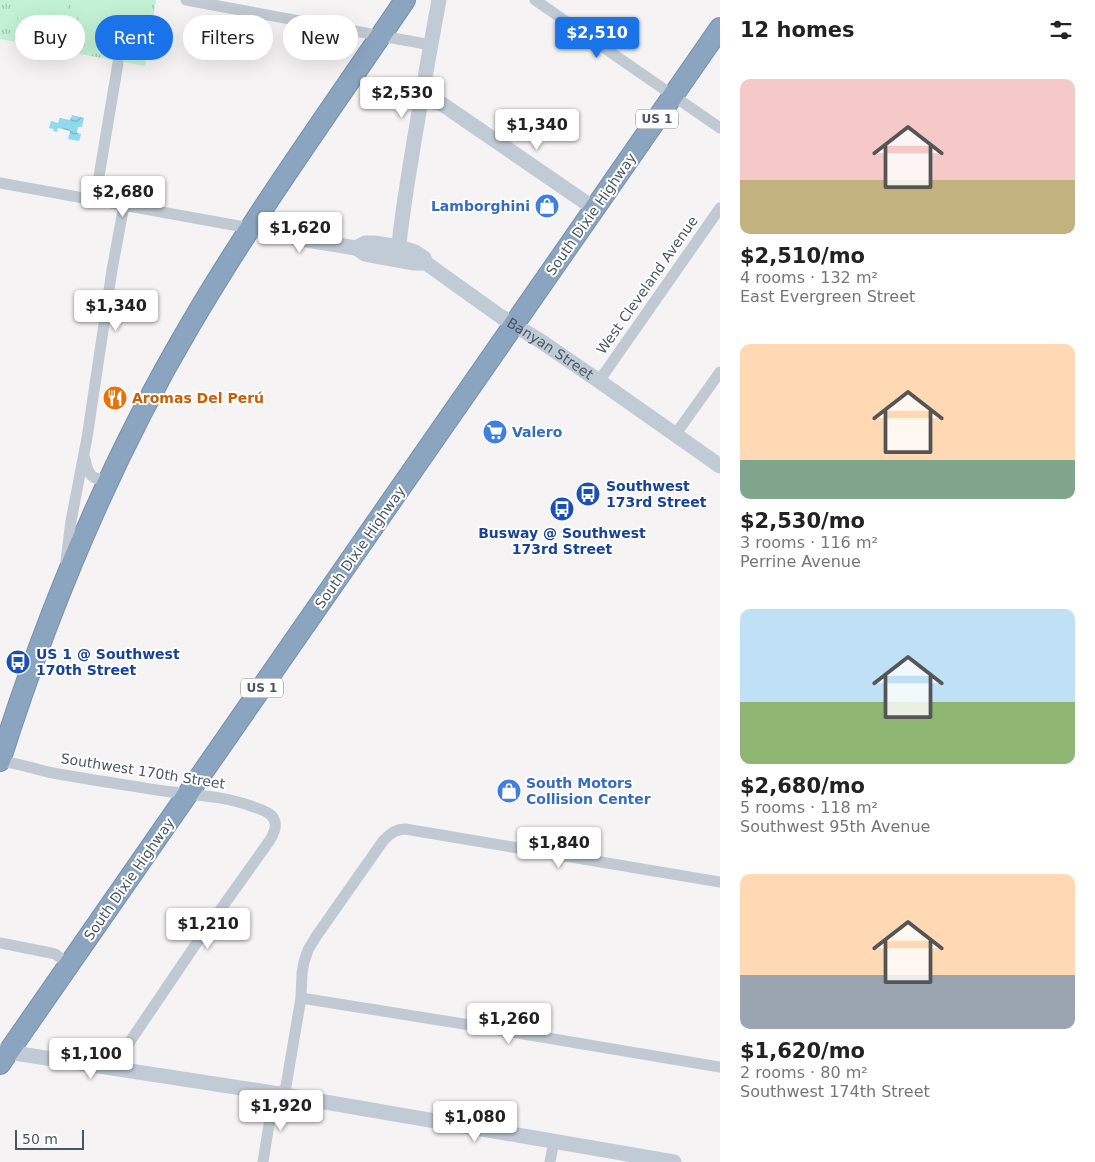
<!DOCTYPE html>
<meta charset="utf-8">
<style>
:root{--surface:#fff;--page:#f6f6f6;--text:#222;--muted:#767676;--accent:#1a73e8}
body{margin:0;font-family:"DejaVu Sans",sans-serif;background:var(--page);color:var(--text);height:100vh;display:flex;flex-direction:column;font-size:19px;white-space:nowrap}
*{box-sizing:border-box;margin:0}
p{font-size:16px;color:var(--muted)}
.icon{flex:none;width:28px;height:28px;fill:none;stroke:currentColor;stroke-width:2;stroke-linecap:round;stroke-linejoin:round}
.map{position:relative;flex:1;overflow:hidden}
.drawer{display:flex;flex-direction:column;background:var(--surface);width:375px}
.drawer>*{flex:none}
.hud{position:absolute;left:15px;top:15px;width:475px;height:45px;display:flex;gap:10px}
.scale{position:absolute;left:15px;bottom:12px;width:69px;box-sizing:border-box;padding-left:5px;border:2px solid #4a5661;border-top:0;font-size:14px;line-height:18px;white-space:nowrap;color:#4a5661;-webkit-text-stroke:4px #fff;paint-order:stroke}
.price{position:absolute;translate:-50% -42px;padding:0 11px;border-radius:5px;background:#fff;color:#222;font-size:16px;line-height:32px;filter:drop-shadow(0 1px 2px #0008)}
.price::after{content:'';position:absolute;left:50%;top:30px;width:15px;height:11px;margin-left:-8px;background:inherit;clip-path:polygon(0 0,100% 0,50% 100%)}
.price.on{background:var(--accent);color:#fff}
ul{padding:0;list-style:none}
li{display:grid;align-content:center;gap:10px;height:265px;padding:0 20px}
li span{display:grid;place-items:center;height:155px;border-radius:10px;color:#555}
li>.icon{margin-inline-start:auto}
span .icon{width:90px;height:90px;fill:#fffc;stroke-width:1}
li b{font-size:21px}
h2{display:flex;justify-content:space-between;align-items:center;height:60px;padding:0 20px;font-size:21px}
.tag{padding:0 18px;border-radius:22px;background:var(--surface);box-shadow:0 5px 20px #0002;font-size:18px;line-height:45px}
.tag.on{background:var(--accent);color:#fff}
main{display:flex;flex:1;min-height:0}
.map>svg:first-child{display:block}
.grass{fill:url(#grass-tufts)}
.garden{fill:#c3f1d5}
.water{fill:url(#water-waves)}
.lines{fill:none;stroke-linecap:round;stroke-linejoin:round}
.highway-casing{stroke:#7690ad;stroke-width:22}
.street{stroke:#c1cad2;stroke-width:11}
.secondary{stroke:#c1cbd6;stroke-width:15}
.highway{stroke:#8ba5c1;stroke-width:20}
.labels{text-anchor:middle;stroke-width:4;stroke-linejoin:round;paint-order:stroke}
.shield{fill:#fff;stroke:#808990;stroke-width:1}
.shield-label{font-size:12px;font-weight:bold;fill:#4a5661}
.shop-label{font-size:14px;font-weight:bold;fill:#366cbe;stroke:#fff;text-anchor:start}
.street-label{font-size:14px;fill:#4a5661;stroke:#fff}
.food-label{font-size:14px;font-weight:bold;fill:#c56008;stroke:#fff;text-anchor:start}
.transit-label{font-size:14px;font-weight:bold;fill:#164399;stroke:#fff;text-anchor:start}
</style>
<main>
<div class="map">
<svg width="720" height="1162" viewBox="0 0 720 1162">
<defs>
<pattern id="grass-tufts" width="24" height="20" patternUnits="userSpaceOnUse" patternTransform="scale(1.25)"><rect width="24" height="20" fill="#c3f1d5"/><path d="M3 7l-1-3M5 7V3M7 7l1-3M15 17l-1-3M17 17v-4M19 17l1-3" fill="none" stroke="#a0c6b0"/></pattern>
<pattern id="water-waves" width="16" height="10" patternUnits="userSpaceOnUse" patternTransform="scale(1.25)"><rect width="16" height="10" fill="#90daee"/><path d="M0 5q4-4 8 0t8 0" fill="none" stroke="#78b4c4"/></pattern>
</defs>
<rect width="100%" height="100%" fill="#f5f3f3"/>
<!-- grass -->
<path class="grass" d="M0,0H156L145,66L0,39Z"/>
<!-- garden -->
<g class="garden">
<path d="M21,0H43L37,32L16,29Z"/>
<path d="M47,0H57L68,2L62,37L41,33Z"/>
<path d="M82,0H118L133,3L124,53L74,43Z"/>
</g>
<!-- water -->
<path class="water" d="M72,115L84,118L82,127H78L77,133L81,134L79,141L68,139L70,131L58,128L57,132L53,131L54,129L49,128L51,121L58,123L60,118L70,120Z"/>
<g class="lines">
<defs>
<g id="highway">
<path d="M0,761C48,610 109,463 189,327C255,214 332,108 405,0"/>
<path d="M0,1064L720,28"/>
</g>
</defs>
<!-- highway casing -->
<use href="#highway" class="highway-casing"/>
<!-- street -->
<g class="street">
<path d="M186,0L431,45"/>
<path d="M535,0L720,128"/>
<path d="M0,183L250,228"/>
<path d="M95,200L118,63"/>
<path d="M599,381L720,208"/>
<path d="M675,435L720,372"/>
<path d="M85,459C88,475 93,483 110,477"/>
<path d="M66,561L71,521L87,438L112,270L124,205"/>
<path d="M0,761C16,763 32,768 48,772C84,779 121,784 157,790C189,795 221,795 251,806C257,808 263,810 268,813C279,820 276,830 270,840L196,944L112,1068"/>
<path d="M0,943L51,953L55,954L69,964"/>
<path d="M301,998L470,1025L720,1067"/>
<path d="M263,1162L271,1112L286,1086L301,998L302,973L304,962L308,950L315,938L383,841C389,834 396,829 405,829L720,882"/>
<path d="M550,1162L554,1141"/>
</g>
<!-- secondary -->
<g class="secondary">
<path d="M421,98L442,104L595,209"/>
<path d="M250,228L301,239L356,248"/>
<path d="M398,255C401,219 407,184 413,148C421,99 430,49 439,0"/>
<path id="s1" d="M426,263H414L365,254L356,248L365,243H374L399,247L415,252L424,258L426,263L451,281L500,316L542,342L599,381L720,466"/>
<path d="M0,1051L261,1091L674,1162"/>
</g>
<!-- highway -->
<use href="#highway" class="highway"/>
</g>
<!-- icons -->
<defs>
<symbol id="shop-disc" viewBox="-11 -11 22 22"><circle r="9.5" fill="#3f7fe0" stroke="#fff"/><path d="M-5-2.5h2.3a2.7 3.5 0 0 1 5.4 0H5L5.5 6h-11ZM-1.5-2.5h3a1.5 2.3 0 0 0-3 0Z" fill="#fff"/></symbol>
<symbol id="restaurant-disc" viewBox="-11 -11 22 22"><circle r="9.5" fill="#e8710a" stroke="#fff"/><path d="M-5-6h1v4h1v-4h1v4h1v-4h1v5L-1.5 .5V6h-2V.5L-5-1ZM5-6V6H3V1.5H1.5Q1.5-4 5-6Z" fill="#fff"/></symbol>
<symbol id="supermarket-disc" viewBox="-11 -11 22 22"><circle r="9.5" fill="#3f7fe0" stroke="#fff"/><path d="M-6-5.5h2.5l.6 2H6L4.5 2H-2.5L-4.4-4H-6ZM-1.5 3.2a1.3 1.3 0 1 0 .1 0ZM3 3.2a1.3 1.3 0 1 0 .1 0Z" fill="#fff"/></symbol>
<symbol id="bus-disc" viewBox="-11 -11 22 22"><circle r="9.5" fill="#1a4fb4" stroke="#fff"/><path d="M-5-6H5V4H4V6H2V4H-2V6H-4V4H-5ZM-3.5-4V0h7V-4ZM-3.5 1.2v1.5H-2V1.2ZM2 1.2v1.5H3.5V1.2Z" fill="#fff"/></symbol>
</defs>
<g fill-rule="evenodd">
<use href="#shop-disc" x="533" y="192" width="28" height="28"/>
<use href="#restaurant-disc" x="101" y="384" width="28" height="28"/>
<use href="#supermarket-disc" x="481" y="418" width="28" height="28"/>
<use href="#bus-disc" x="574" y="480" width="28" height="28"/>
<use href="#bus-disc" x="548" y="495" width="28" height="28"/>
<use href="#bus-disc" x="4" y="648" width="28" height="28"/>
<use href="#shop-disc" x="495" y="777" width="28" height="28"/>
</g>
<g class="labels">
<!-- shield labels -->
<g class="shield">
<rect x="636" y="109.5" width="42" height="19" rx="4"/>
<rect x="241" y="678.5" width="42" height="19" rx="4"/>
</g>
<g class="shield-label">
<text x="657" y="123">US 1</text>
<text x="262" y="692">US 1</text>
</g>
<!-- shop labels -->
<g class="shop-label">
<text x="530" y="211" text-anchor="end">Lamborghini</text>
<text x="512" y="437">Valero</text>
<text x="526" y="788">South Motors<tspan x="526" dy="16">Collision Center</tspan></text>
</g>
<!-- street labels -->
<g class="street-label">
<text transform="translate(591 214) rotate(-55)" y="5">South Dixie Highway</text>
<text transform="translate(647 285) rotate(-55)" y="5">West Cleveland Avenue</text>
<text dy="5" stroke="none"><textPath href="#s1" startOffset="301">Banyan Street</textPath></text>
<text transform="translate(360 547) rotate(-55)" y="5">South Dixie Highway</text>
<text transform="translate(143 771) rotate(9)" y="5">Southwest 170th Street</text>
<text transform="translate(129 879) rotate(-55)" y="5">South Dixie Highway</text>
</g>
<!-- food labels -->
<g class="food-label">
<text x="132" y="403">Aromas Del Perú</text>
</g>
<!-- transit labels -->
<g class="transit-label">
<text x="606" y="491">Southwest<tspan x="606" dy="16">173rd Street</tspan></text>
<text x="562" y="538" text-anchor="middle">Busway @ Southwest<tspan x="562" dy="16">173rd Street</tspan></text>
<text x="36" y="659">US 1 @ Southwest<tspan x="36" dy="16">170th Street</tspan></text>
</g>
</g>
</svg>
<div class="scale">50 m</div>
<b class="price on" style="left:597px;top:59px">$2,510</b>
<b class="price" style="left:402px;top:119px">$2,530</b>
<b class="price" style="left:537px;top:151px">$1,340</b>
<b class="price" style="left:123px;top:218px">$2,680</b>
<b class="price" style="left:300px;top:254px">$1,620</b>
<b class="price" style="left:116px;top:332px">$1,340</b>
<b class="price" style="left:559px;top:869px">$1,840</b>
<b class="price" style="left:208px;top:950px">$1,210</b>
<b class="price" style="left:509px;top:1045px">$1,260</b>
<b class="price" style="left:91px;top:1080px">$1,100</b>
<b class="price" style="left:281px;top:1132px">$1,920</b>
<b class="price" style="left:475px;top:1143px">$1,080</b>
<div class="hud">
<a class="tag">Buy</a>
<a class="tag on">Rent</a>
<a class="tag">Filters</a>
<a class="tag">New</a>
</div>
</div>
<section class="drawer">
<h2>12 homes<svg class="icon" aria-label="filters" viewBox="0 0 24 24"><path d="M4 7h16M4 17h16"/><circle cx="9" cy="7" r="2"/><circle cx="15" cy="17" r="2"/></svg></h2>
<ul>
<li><span style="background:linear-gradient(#f6c9c9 65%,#c2b280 0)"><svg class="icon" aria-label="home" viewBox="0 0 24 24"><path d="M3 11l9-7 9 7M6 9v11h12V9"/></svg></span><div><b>$2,510/mo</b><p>4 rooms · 132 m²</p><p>East Evergreen Street</p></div></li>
<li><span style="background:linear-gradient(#ffd9b3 75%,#7fa58c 0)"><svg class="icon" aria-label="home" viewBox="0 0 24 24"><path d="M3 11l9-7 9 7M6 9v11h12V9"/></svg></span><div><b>$2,530/mo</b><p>3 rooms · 116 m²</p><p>Perrine Avenue</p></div></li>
<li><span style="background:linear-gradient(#bfe0f5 60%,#8fb573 0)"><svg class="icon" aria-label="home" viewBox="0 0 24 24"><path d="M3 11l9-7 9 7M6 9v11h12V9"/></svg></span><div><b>$2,680/mo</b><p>5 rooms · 118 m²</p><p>Southwest 95th Avenue</p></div></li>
<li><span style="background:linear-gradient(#ffd9b3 65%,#9aa5b1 0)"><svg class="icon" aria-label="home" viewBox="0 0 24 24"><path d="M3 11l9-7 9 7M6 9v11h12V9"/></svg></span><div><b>$1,620/mo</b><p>2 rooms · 80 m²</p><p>Southwest 174th Street</p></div></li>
</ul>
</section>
</main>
